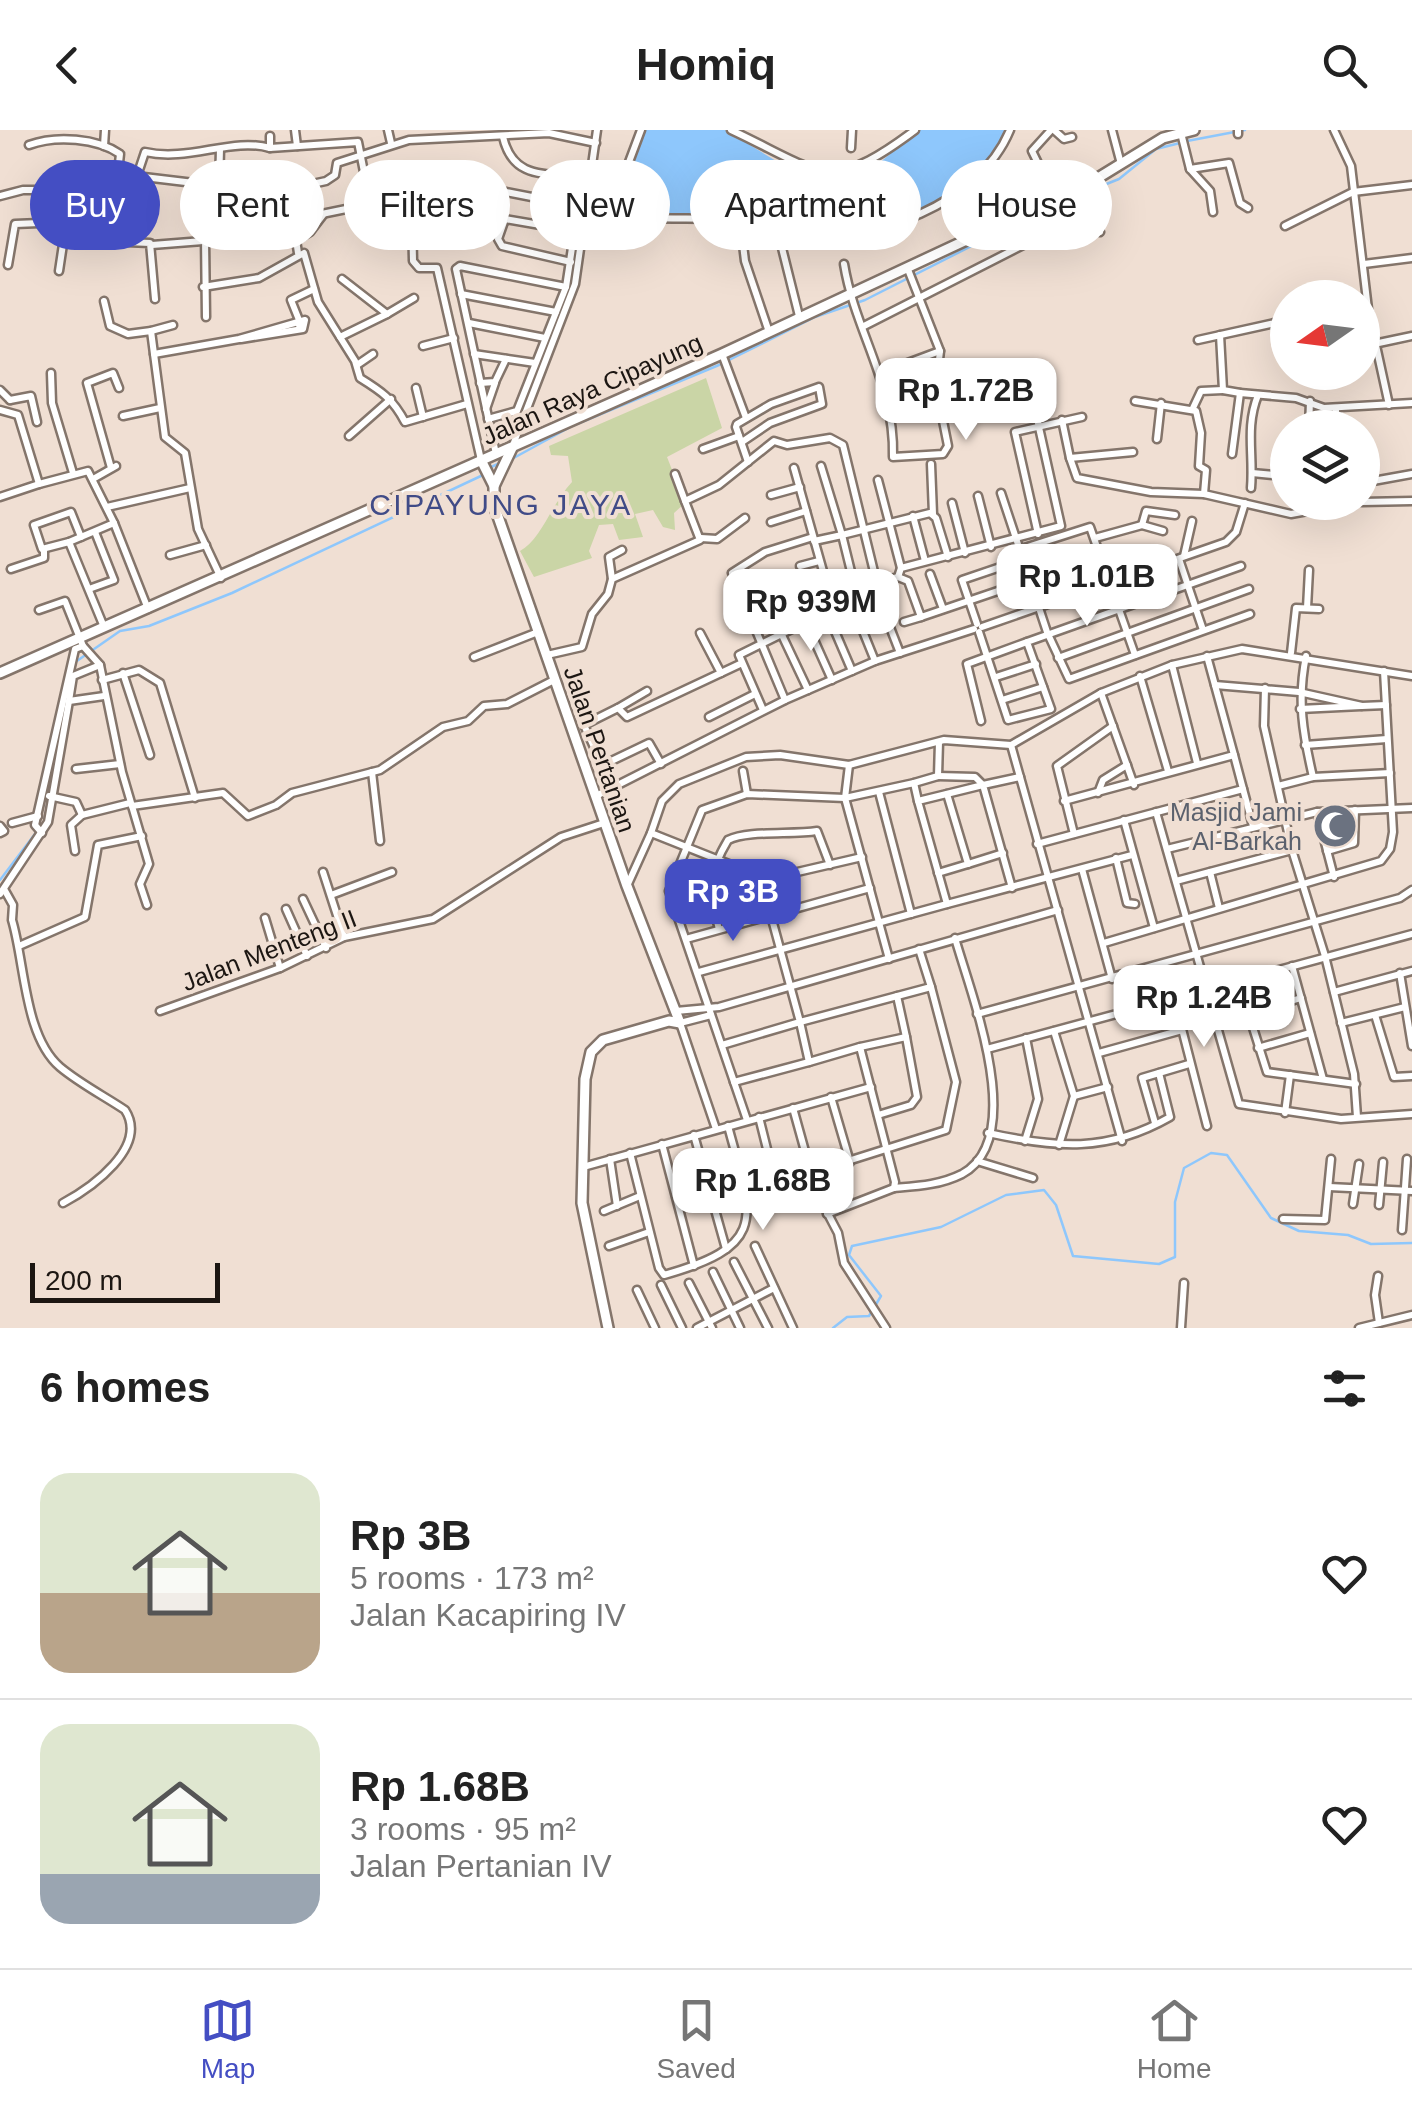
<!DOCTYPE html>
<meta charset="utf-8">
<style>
:root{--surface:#fff;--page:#f6f6f6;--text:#222;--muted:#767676;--line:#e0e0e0;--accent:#444ec3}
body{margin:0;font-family:Helvetica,sans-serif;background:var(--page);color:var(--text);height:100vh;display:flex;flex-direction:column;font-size:38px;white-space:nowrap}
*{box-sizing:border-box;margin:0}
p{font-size:32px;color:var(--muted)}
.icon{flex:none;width:55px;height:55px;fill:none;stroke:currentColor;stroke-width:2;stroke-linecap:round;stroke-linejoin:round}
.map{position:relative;height:1198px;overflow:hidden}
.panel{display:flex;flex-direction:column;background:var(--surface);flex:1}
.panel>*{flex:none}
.hud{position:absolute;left:30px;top:30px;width:1352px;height:90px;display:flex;gap:20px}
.needle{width:65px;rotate:256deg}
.tools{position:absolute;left:1270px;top:150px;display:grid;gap:20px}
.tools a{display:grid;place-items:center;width:110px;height:110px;border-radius:50%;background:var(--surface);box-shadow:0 10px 40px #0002;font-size:50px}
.scale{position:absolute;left:30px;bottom:25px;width:190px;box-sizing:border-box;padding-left:10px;border:5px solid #1c1612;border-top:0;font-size:28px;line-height:35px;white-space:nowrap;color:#1c1612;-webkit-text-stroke:8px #f0dfd3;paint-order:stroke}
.price{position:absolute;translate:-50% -85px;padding:0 22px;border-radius:20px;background:#fff;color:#222;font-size:32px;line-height:65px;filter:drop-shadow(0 2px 5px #0008)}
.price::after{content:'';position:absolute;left:50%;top:60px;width:30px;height:22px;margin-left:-15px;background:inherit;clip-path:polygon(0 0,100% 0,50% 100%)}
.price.current{background:var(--accent);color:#fff}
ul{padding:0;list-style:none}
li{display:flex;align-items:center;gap:30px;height:250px;padding:0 40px}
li+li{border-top:2px solid var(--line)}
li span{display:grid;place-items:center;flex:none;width:280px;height:200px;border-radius:30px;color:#555}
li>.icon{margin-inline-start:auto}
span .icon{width:120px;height:120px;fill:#fffc;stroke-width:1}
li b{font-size:42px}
h2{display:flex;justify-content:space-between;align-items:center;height:120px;padding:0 40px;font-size:42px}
.chip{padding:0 35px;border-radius:45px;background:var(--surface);box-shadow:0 10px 40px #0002;font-size:35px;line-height:90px}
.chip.current{background:var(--accent);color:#fff}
header{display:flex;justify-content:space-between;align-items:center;height:130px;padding:0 40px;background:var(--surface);font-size:45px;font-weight:800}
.dock{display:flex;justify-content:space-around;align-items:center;height:140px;border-top:2px solid var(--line);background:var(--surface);font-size:28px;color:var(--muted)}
.dock a{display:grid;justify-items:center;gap:5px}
.dock .current{color:var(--accent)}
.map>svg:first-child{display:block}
.green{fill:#cad5a6}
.water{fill:#8ec7fc}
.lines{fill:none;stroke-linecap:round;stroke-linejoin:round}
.stream{stroke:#8ec7fc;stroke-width:2.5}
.street-casing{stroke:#84756b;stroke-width:11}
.secondary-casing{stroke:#84756b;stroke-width:14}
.street{stroke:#fff;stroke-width:6}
.secondary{stroke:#fff;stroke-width:9}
.labels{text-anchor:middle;stroke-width:8;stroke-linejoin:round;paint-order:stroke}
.street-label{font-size:25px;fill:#1c1612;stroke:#f0dfd3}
.worship-label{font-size:25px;fill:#5b616d;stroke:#f0dfd3;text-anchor:end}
.quarter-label{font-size:30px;letter-spacing:2.5px;fill:#404b87;stroke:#f0dfd3}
</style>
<header><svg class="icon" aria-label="back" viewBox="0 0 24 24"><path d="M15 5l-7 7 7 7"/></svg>Homiq<svg class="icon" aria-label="search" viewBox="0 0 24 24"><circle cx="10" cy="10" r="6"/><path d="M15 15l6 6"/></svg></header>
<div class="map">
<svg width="1412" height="1198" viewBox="0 0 1412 1198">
<rect width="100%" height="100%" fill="#f0dfd3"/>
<!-- green -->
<path class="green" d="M706,248L722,298L667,327L685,373L674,383L675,400L663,397L653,380L635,384L643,407L619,410L613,394L599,395L589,421L592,428L534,447L520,421C541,410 552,373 572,352L568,326L551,325L549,316Z"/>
<!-- water -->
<path class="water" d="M644,0H725L796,43L853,46L878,34L919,0H1007C970,71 882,108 804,103C783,101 765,91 744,89C706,85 666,88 628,82L609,55L625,48Z"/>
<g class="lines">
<!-- stream -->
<g class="stream">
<path d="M1187,11L1245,0"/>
<path d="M510,330L572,296L719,235L815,187L865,170L999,102L1036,87H1053L1089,61L1119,49L1156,19L1180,13"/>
<path d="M487,339L502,332"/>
<path d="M74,533L120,501L149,496L232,463L483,345"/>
<path d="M0,750L44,692L53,643"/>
<path d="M833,1198L847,1187L869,1186L881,1166L849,1125L852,1116L941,1097L1006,1065L1044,1060L1056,1075L1073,1126L1159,1134L1175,1127V1072L1184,1038L1211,1023L1227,1025L1271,1088L1299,1101L1348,1105L1371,1114L1412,1113"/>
</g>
<defs>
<g id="street">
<path d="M295,0L297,16"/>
<path d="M388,0L391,13"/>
<path d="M731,0C821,42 827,66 915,0"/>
<path d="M1051,0L1032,21L1055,68"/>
<path d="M1054,0L1064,9L1072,7"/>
<path d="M1112,0L1121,34"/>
<path d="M1238,0V4"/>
<path d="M1334,0L1351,36L1368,179L1389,275"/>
<path d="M1181,3L1190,39L1210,61L1213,82"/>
<path d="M503,7C514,54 552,41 590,48"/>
<path d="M29,15C56,5 97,8 120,24L118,42"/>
<path d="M104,16L105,0"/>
<path d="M270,18L358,12L370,72"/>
<path d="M851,18L852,0"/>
<path d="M592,38L609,50L623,48L641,0"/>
<path d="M1190,39L1229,33L1240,73L1248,78"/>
<path d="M112,42L101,81L103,111L150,113L155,169"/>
<path d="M419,44L412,85L479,96"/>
<path d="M137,46L145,22C189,32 232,7 270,18V6"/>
<path d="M590,54L629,85L646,88C679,89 713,88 746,90C764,92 778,104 797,106C873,113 979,75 1010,0"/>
<path d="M219,56L220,19"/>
<path d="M1078,57L1100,102"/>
<path d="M506,62L578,76"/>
<path d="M0,66L23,60H58L94,41L219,56L248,68L326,51L335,45L337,33L409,10L549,3L596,13"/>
<path d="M64,77L101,81"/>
<path d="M740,90L745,131L769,202"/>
<path d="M1285,96L1353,62L1412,55"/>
<path d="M781,114L799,186"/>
<path d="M152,115L203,111"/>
<path d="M298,123L296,110L310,102L323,85"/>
<path d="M571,132L502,116L498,109L505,89L575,101"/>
<path d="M844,134C855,202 895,253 893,327L943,324L948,316L936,256L940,221L907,137"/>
<path d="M1364,134L1412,128"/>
<path d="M8,135L15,94L64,92L65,101"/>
<path d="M59,141L65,101L103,109"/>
<path d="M203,157L259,148L304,123L318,172L355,231L360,248C381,261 393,269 405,292L467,274"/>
<path d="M461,164L556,182"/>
<path d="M104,171L110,196L128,204L151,201L154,224"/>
<path d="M387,184L414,168"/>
<path d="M206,187L205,108L390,70L396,78L412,85L413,131L419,138H437L481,330"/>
<path d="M299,190L291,170L314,159"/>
<path d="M469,193L545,208"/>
<path d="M864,196L1037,108L1050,90L1048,84"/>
<path d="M151,201L173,195"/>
<path d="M1220,205L1223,260L1240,263"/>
<path d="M340,207L387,184L342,149"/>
<path d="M241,209L303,199L305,190L298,192L300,198"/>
<path d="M1198,210L1288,190"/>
<path d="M1374,214L1412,206"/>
<path d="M423,216L454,208"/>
<path d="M474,224L535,233"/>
<path d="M722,224L746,288"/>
<path d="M357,235L373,224"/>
<path d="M51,243L52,273L73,343"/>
<path d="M881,243L940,221"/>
<path d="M480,253L495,252L506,229"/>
<path d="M416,258L423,287"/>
<path d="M0,260L10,270"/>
<path d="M10,270L31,266L37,292"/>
<path d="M1135,271L1196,281L1201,303L1199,336L1206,340L1204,364"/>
<path d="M1193,278L1201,261L1223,260"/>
<path d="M1336,278V298"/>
<path d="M486,279L495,253"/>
<path d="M0,280L18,285L39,354L88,341L114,393L148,479"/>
<path d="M123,286L160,278"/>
<path d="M488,289L517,281L566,157L581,59"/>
<path d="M1062,290L1070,328L1133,322"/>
<path d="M1309,298L1310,271"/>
<path d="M349,306L391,269"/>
<path d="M1157,309L1161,273"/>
<path d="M742,312L770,293L822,274L819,257L771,274L737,294L736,297L748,332"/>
<path d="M513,315L575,154L597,0"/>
<path d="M703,319L739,306"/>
<path d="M496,324L456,139L460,136L566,157"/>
<path d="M1232,324L1240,263L1296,268L1324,278L1412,273"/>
<path d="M1070,328L1077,348L1151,362L1204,364L1291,384L1357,372"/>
<path d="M931,334L933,384"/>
<path d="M821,336L842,405L930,383L936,388L948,427"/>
<path d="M111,338L87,253L113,243L119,258"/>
<path d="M794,338L830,466L898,447L901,438L1061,396L1038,293"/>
<path d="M1252,343L1284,346"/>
<path d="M675,344L685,371"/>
<path d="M93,349L116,336"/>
<path d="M878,350L901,438"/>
<path d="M1362,353L1412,344"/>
<path d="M1251,358C1254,324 1245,298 1258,265"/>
<path d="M1001,363L1047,502L1069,549L1250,484"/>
<path d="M771,365L800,357"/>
<path d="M978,366L991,417"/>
<path d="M0,367L39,354"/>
<path d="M1362,372L1412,371"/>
<path d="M952,373L965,423"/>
<path d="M107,377L190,358"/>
<path d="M913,386L925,431"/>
<path d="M771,392L806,381"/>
<path d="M1142,395L1146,381L1175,385"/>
<path d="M1038,404L1015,302L1082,287"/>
<path d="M701,408L717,409L745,388"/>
<path d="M1095,408L1142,395L1163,401"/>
<path d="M814,411L842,405L858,470L854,479L875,531"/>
<path d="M69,412L42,419L34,395L71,382L81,407"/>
<path d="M1021,419L1090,397L1135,525"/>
<path d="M170,425L206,415"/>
<path d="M1184,426L1192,391"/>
<path d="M1179,429L1203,500"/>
<path d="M800,436L819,431"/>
<path d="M11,439L44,428V420"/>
<path d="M930,444L943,479"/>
<path d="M1029,445L1099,424"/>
<path d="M898,447L908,451L921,487L1030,450"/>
<path d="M221,448L198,399L185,323L165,307L154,224L239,209L298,192"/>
<path d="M612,449L609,427L622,420"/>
<path d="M89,459L114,450L95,402"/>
<path d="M879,469L900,523"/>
<path d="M1307,478L1309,440"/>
<path d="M39,480L65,471L83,516L100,535L122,642L149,734L140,754L147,775"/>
<path d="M828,485L852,541"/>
<path d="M806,492L832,550"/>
<path d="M904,492L921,487"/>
<path d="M977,494L962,450L1024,429"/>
<path d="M104,497L69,412L114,393"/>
<path d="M982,497L1226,412L1236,402L1245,373"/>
<path d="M979,502L1008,590L1051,579L1027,512L1241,436"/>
<path d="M700,503L721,543"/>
<path d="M781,503L808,560"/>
<path d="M1291,523L1296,478L1319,479"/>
<path d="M547,525L582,517L592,484L608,464L612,449L700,410L685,371L719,355L774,311L787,315L830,308L843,315L877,454"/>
<path d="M1306,526C1297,570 1303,604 1313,647"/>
<path d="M474,527L538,502"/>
<path d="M1058,528L1249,459"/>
<path d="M1172,535L1197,633"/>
<path d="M123,543L150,625"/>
<path d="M1140,546L1168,641"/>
<path d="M996,547L1036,534"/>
<path d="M102,550L139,540L160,553L195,668"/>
<path d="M1215,555L1299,562L1362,576L1386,575"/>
<path d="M1265,558L1264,596L1292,720L1325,826L1354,944L1357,987"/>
<path d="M785,570L732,443L765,422L813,407"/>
<path d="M1002,570L1043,557"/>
<path d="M69,571L73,546L100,535"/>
<path d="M618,578L647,561"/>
<path d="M1300,579L1361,576"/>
<path d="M763,580L739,525L806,492L854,479"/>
<path d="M709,587L755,564"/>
<path d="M981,591L967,534L1027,512"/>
<path d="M1011,615L1122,1011"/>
<path d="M1305,615L1387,609"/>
<path d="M603,635L649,613L661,634"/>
<path d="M849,635L845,668L889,829"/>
<path d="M76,639L120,634"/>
<path d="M743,641L747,664"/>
<path d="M372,642L380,711"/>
<path d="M938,646L975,647L983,655"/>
<path d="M914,653L938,646L939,612"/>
<path d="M983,655L918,671L947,774L1132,725"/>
<path d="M1134,655L1101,563L1172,535L1242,519L1412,546"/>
<path d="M1278,656L1313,647L1390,643"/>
<path d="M613,659L584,595L618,578L627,587L740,534"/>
<path d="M1243,659L1253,696"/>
<path d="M879,662L911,784"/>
<path d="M1098,663L1103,650L1127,635"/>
<path d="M49,666L76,672L82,685L130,673"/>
<path d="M596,666L785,570L875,531L974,499"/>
<path d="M1064,671L1234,625L1207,526"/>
<path d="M132,676L223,663L248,686L276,675L292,663L380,640L443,597L468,591L484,576L507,574L554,550"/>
<path d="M1156,682L1239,974L1341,989L1412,984"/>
<path d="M1317,682L1334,747"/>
<path d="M1124,690L1154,798"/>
<path d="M12,693L38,686"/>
<path d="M0,696L4,701L0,703"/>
<path d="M42,703L35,695L75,519L83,516"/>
<path d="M1074,704L1057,636L1113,596"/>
<path d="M1037,714L1243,659L1234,625"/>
<path d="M1167,719L1317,682L1412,678"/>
<path d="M75,721L71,695L82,685"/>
<path d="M1327,721L1354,713L1355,680"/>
<path d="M862,727L767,749L651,703L662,671L679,654L746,627L780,625L849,635L944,610L1011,615L1101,563"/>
<path d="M1116,728L1127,773L1135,774"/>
<path d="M968,734L1003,723"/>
<path d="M1082,739L1112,849"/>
<path d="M323,742L344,807"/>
<path d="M1210,742L1219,778"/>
<path d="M938,743L968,734L947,664"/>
<path d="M1176,751L1292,720"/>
<path d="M627,756L651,703"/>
<path d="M1012,758L983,655L1020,647"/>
<path d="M4,759L13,775L12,790C25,833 24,906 60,937C79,953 104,966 125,980C149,1017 91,1058 63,1073"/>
<path d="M0,764L48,692L69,571L104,566"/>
<path d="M331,765L392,742"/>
<path d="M303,769L326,818"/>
<path d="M286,779L307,826"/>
<path d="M265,788L280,838"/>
<path d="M719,799C708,762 708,743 728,710C748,700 792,705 817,701L830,735"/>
<path d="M686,809L870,758"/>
<path d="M1104,813L1381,731L1390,719L1393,702L1384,541"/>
<path d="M19,816L85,787L98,715L142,706"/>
<path d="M1292,836L1323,949"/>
<path d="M699,842L947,774"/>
<path d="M1400,843L1412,916"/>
<path d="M1334,862L1412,841"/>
<path d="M897,866L906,907"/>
<path d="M1174,868L1207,996"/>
<path d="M160,881L280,838L344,807L433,789L561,707L604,693"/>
<path d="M676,881L719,877L1058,780"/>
<path d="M977,884L1400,768L1412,760"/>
<path d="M711,885L680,893L716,999"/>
<path d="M1249,885L1267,942L1356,954"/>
<path d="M1375,885L1394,947L1412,946"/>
<path d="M1341,893L1405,877"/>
<path d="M1214,894L1301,868"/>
<path d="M1054,901L1074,966L1059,1015"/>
<path d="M722,915L800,892L767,771V749"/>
<path d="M860,917L906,907L917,967L911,975L878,985"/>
<path d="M1258,918L1310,903"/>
<path d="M987,919L1412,804"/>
<path d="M1099,923L1182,900"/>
<path d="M734,952L809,932"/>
<path d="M1074,966L1108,957"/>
<path d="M831,967L850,1032"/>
<path d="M793,978L816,1061L838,1103L844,1133L886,1198"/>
<path d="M1285,983L1290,945"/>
<path d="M759,987L774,1047"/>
<path d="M747,990L669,761L702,680L747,664L845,668L914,653L918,671"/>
<path d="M1155,993L1142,948L1189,934"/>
<path d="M988,1003C1056,1018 1107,1023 1170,987L1159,943"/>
<path d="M694,1005L726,1119"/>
<path d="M1025,1011L1038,969L1026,908"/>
<path d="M662,1014L694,1136"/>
<path d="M630,1023L659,1138L664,1145C771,1115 752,1086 728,996"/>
<path d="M610,1029L617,1076"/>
<path d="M977,1031L1033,1048"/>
<path d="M583,1037L871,957"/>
<path d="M810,1043L946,1000L956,952L931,857"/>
<path d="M1329,1057L1412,1061"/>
<path d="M894,1058C918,1056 940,1055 962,1044C1029,1008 970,862 955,808"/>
<path d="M1353,1074L1359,1034"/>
<path d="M1379,1075L1383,1032"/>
<path d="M604,1081L640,1066"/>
<path d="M827,1084L894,1058L895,1052L860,917L809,932L800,892L931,857L919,819"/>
<path d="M1283,1089L1325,1090L1331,1029"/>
<path d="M1402,1100L1407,1029"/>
<path d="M609,1116L649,1102"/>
<path d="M755,1116L793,1198"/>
<path d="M734,1132L768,1198"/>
<path d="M713,1142L740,1198"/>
<path d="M1378,1146L1375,1165L1379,1193"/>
<path d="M689,1153L712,1198"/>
<path d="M661,1155L682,1198"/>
<path d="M637,1160L655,1198"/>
<path d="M697,1198L774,1158"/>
<path d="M1181,1198L1184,1153"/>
<path d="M1359,1198L1412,1185"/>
</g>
<g id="secondary">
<path d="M512,318L494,356V375L627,756L680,893"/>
<path d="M481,330L494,356"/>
<path d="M0,543L722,224L1093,51L1163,8L1194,0"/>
<path d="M608,1198L582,1073L585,949L591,922L603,910L669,891L680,893"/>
</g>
</defs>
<!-- street casing -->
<use href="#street" class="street-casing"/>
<!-- secondary casing -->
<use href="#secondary" class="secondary-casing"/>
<!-- street -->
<use href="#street" class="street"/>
<!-- secondary -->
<use href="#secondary" class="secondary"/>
</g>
<!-- icons -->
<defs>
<symbol id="mosque-disc" viewBox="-11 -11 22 22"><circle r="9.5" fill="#6b7280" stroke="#f0dfd3"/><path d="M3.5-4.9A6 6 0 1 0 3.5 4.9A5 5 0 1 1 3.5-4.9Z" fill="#fff"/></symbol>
</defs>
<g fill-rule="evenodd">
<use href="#mosque-disc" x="1310" y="671" width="50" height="50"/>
</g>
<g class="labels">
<!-- street labels -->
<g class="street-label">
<text transform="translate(592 259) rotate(-24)" y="9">Jalan Raya Cipayung</text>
<text transform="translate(600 619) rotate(71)" y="9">Jalan Pertanian</text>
<text transform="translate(269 820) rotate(-21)" y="9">Jalan Menteng II</text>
</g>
<!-- worship labels -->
<g class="worship-label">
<text x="1302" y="691">Masjid Jami<tspan x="1302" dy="29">Al-Barkah</tspan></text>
</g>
<!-- quarter labels -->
<g class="quarter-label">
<text x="501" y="385">CIPAYUNG JAYA</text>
</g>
</g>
</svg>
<div class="tools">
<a><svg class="needle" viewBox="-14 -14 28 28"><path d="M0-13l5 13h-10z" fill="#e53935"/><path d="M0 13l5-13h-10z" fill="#767676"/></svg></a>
<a><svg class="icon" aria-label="layers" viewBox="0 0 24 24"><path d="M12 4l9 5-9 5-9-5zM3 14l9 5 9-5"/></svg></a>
</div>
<div class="scale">200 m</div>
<b class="price" style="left:966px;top:313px">Rp 1.72B</b>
<b class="price" style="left:1087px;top:499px">Rp 1.01B</b>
<b class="price" style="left:811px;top:524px">Rp 939M</b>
<b class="price current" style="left:733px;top:814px">Rp 3B</b>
<b class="price" style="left:1204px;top:920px">Rp 1.24B</b>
<b class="price" style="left:763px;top:1103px">Rp 1.68B</b>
<div class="hud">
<a class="chip current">Buy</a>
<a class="chip">Rent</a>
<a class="chip">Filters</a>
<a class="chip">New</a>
<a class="chip">Apartment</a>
<a class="chip">House</a>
</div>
</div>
<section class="panel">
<h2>6 homes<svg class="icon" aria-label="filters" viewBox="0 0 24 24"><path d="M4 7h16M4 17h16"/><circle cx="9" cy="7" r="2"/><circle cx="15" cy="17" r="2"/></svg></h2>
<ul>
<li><span style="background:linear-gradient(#dfe7d0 60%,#b9a48a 0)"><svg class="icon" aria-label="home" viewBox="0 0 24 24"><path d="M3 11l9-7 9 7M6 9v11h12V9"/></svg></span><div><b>Rp 3B</b><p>5 rooms · 173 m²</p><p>Jalan Kacapiring IV</p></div><svg class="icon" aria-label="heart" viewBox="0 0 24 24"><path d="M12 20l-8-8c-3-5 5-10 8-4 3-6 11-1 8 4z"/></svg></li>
<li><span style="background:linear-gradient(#dfe7d0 75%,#9aa5b1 0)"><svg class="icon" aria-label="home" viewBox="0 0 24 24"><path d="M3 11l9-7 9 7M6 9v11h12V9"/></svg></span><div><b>Rp 1.68B</b><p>3 rooms · 95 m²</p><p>Jalan Pertanian IV</p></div><svg class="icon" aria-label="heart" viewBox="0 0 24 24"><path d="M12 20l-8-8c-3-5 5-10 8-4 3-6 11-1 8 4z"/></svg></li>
</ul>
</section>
<nav class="dock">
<a class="current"><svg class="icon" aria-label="map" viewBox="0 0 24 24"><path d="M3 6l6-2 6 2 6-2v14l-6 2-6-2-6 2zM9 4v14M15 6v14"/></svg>Map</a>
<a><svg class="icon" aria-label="saved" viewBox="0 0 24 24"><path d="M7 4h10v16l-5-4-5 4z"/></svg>Saved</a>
<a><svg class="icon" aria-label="home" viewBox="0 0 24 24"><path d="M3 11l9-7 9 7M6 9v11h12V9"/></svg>Home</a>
</nav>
